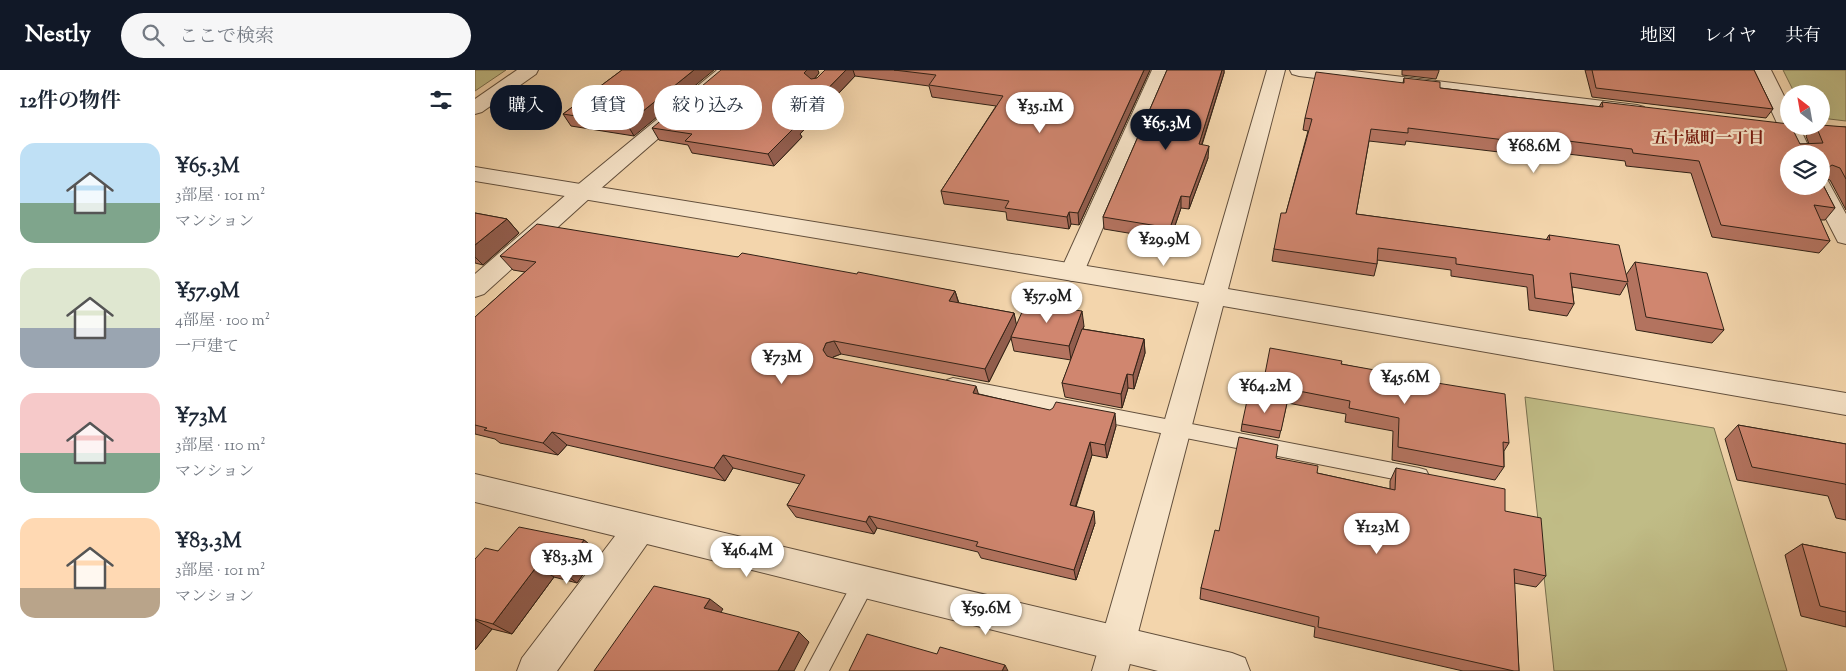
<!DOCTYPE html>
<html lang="ja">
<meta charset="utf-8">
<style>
:root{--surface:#fff;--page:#f6f6f7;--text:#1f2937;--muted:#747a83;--accent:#111827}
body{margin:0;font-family:"Sorts Mill Goudy","Noto Serif JP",serif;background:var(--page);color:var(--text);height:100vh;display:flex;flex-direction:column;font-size:19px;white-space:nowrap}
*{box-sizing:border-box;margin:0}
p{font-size:16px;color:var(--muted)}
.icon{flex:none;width:28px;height:28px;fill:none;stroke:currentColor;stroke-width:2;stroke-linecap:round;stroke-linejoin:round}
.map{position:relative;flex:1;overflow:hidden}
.side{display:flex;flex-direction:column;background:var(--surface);width:475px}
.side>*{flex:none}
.hud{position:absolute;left:15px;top:15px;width:475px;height:45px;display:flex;gap:10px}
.needle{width:32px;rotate:329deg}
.controls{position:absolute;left:1305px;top:15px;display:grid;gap:10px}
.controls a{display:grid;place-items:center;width:50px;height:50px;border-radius:50%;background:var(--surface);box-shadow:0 5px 20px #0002;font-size:25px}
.price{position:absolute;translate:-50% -42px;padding:0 11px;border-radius:18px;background:#fff;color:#222;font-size:16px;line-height:32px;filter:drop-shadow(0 1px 2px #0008)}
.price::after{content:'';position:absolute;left:50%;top:30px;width:15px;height:11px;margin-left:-8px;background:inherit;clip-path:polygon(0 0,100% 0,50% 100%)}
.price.current{background:var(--accent);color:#fff}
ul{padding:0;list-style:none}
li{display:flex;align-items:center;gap:15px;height:125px;padding:0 20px}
li span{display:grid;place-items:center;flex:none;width:140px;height:100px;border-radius:15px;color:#555}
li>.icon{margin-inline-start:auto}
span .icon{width:60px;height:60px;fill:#fffc;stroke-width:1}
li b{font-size:21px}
h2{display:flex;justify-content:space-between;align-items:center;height:60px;padding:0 20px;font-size:21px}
.tag{padding:0 18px;border-radius:22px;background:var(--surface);box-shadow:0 5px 20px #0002;font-size:18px;line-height:45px}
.tag.current{background:var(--accent);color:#fff}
header{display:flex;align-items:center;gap:30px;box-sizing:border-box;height:70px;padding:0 25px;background:var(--accent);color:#fff}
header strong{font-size:24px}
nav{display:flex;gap:28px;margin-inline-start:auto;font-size:18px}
.search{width:350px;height:45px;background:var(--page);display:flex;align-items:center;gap:12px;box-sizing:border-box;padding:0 18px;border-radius:28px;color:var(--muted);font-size:19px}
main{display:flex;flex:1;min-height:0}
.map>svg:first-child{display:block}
.green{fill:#c0bc86;stroke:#796f4e}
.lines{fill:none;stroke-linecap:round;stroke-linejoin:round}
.service-casing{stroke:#624f3c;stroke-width:2}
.minor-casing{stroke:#624f3c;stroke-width:2}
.tertiary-casing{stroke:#624f3c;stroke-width:2}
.service{fill:#f7e4c9;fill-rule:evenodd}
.minor{fill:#f7e4c9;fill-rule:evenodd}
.tertiary{fill:#f7e4c9;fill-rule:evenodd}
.wall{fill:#b3735f;stroke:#322216;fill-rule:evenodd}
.shaded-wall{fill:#925e4e;stroke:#322216}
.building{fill:#d0866f;stroke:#322216}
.labels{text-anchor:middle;stroke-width:4.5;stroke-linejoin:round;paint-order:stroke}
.far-neighbourhood-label{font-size:16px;font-weight:bold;fill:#7a1f14;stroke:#f7e4c9}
</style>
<header>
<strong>Nestly</strong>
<div class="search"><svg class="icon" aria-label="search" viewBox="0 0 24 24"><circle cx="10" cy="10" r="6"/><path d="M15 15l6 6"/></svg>ここで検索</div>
<nav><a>地図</a><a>レイヤ</a><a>共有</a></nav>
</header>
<main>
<section class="side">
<h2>12件の物件<svg class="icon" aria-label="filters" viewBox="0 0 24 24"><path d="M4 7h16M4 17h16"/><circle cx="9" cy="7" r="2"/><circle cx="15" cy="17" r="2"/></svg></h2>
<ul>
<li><span style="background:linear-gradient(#bfe0f5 60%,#7fa58c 0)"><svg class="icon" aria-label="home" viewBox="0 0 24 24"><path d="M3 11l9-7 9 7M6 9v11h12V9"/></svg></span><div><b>¥65.3M</b><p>3部屋 · 101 m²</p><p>マンション</p></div></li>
<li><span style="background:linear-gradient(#dfe7d0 60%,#9aa5b1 0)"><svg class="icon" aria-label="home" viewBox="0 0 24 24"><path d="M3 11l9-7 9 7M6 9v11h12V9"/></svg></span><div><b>¥57.9M</b><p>4部屋 · 100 m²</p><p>一戸建て</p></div></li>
<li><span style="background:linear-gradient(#f6c9c9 60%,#7fa58c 0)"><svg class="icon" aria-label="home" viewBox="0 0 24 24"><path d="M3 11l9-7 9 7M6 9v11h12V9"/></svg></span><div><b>¥73M</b><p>3部屋 · 110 m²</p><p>マンション</p></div></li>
<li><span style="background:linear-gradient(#ffd9b3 70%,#b9a48a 0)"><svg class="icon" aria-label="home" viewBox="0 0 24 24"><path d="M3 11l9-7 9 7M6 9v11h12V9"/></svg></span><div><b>¥83.3M</b><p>3部屋 · 101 m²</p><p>マンション</p></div></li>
</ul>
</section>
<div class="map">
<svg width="1371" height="601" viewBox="0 0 1371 601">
<rect width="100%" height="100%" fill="#f3d5ac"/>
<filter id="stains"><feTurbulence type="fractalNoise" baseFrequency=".004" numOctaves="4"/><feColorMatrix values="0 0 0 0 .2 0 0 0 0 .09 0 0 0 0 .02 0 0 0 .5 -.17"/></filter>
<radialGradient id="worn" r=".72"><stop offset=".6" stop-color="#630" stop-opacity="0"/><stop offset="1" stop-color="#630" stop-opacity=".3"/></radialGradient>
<!-- green -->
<g class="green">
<path d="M0,0H31L0,21Z"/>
<path d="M1308,0H1371V51L1346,48V24H1320Z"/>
<path d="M1050,327L1239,358L1312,601H1079Z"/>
</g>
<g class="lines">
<defs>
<g id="service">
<path d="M478,308L944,398L951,400L954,406L951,412L944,414L478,322L472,320L469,315L472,310Z"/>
<path d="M390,501L398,504L401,511L354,601H330L382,504Z"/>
</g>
<g id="minor">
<path d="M42,0H63L61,4L7,42L0,44V29Z"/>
<path d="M242,0H262L116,127L9,224L0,227V204L100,117Z"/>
<path d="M677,0H695L609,202L606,208L597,211L588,208L585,202Z"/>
<path d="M815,0H870L1162,35L1169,37L1172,41L1169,45L1162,47L824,6L817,4Z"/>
<path d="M1278,0H1296L1314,36V56H1324L1337,84H1316Z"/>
<path d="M1346,109L1353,111L1371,144V174L1363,172L1334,116H1346Z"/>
<path d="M0,404L757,583L770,588L775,601H683L172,474L82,601H42L47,588L140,466L0,432Z"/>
</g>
<path id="tertiary" d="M792,0H810L753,219L1371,323V345L748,236L653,601H617L724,232L0,111V97L729,215Z"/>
</defs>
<!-- service casing -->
<use href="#service" class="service-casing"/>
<!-- minor casing -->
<use href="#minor" class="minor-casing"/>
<!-- tertiary casing -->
<use href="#tertiary" class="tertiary-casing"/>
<!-- service -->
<use href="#service" class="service"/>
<!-- minor -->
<use href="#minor" class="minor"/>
<!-- tertiary -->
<use href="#tertiary" class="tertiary"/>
</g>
<!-- wall -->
<g class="wall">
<path d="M147,0L159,66L96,56L88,44Z"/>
<path d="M350,0H675L604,155L596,154L594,159L532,150L531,142L469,134L466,121L521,36L457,27L454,16L380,6L325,64L327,67L299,96L217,83L213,75L184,70L177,58L344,3L340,8H342Z"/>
<path d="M692,0H749V3L727,75L733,88L714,139L706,138L695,170L629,159L628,147Z"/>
<path d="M927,0H964V1L961,9L927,5Z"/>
<path d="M1110,0H1279L1298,39L1291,48L1117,27Z"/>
<path d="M929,8L965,18L1039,27L1124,37L1127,32L1325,74H1334L1331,66L1338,56L1371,57V140L1355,110L1349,108L1346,111L1360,138L1350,150H1345L1355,171L1344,183L1237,167L1216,103L1151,96L1150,91L1044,78L1041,84L931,71L930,75L894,71L881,144L1071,170L1074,165L1151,205L1160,192L1249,260L1237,273L1161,260L1152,213L1145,225L1097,217L1099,234L1092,246L1054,240L1052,217L976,206V200L902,190V194L899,206L797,191L799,179L811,143L833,61L828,60L830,48L928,13ZM1314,84H1346V116Z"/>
<path d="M0,143L32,149L44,163L8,195L0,193Z"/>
<path d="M25,186L263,187L480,221L484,233L539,243L541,255L609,256L608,259L669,269L670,283L659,319L653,318L647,338L590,327L587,313L596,290L539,281L536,268L514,312L366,284L358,287V288L504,324L641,356L632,388L617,385L601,437L620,453L601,510L506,488L503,482L402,458L399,464L321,447L312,435L325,414L258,398L250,411L92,375L83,385L25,373L20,369L0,364V247L50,202L38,200Z"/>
<path d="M866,294L956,312L1034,373L1029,381V397L1020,410L917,390L918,361L870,352L871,344L786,328L788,314Z"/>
<path d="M812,333L804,368L766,361L767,354Z"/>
<path d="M1263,355L1371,374V450L1361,448L1353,426L1262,410L1250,369Z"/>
<path d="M801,388L842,403L915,419V411L921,398L1071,506L1061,517L1039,513L1044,601H988L839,567L840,557L725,529L726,518L744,461Z"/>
<path d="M109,470L124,482L102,513L79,507L37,564L17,559L0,580V489L23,481Z"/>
<path d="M1327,474L1371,483V557L1326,546L1310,485Z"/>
</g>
<!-- shaded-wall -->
<g class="shaded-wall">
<path d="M219,0H239L159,66L152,54Z"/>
<path d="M332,0H343L344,3L334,15L329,3Z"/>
<path d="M371,0H378L380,6L325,64L327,67L299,96L293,84L317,55Z"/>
<path d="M669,0H675L604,155L603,143Z"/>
<path d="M747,0H749V3L723,86L724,74Z"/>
<path d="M734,76L733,88L714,139L715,127Z"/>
<path d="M706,126V138L695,170V158Z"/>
<path d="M594,142L596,154L594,159L592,147Z"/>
<path d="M32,149L44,163L8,195L0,187V175Z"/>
<path d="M480,221L484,235L474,231Z"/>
<path d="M607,241L609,256L596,290L594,276Z"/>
<path d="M539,243L542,257L536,267V268L514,312L510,299Z"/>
<path d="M669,269L670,283L659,319L658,305Z"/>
<path d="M359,271L366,284L358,287L355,294L348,280L351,273Z"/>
<path d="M652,304L653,318L647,338L646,324Z"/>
<path d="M501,316L505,329L498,323Z"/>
<path d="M640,343L641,356L632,388L630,375Z"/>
<path d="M77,362L92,375L83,385L68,373Z"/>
<path d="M615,372L617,385L597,447L595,435Z"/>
<path d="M248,385L258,398L250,411L239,398Z"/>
<path d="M619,441L620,453L601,510L599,500Z"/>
<path d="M394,446L402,458L399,464L391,452Z"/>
<path d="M109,470L124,482L102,513L86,501Z"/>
<path d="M62,496L79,507L37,564L18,554Z"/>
<path d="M235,529L248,539L242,548L229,538Z"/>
<path d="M0,550L17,559L0,580Z"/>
<path d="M324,562L334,572L319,601H303Z"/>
<path d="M530,595L533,601H527Z"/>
</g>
<!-- building -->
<g class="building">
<path d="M147,0H219L152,54L88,44Z"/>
<path d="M246,0H332L329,3L336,9L342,8L350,0H371L317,55H322L293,84L210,71L217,64L177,58Z"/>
<path d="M419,0H669L603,143L594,142L592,147L530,138L534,131L466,121L528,26L454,15L461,5Z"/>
<path d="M692,0H747L724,74L734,76L715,127L706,126L695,158L628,147Z"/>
<path d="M1117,0H1279L1298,39L1121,18Z"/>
<path d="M841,2L929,13V8L965,12V18L1039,27L1128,37L1127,32L1314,54V56H1316L1325,74L1348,73L1341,56H1346V55L1371,57V109L1365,98L1357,95L1354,97V102L1346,103V84H1314V116H1346V111L1360,138L1339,135L1355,171L1246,155L1224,91L1158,83L1157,79L1045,65L1046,72L933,58V63L896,59L881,144L1075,170L1074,165L1144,175L1153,212L1095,203L1099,234L1060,228L1058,205L981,194V188L903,178L902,194L799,179L806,143H811L837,49L830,48Z"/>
<path d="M0,143L32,149L0,175Z"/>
<path d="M62,154L263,187L267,183L382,204L383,202L480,221L474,231L539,243L510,299L359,271L351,273L348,280L352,286L358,288L501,316L498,323L575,340L578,338L581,332L640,343L630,375L615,372L595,435L619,441L599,500L501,476L503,472L394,446L391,452L312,435L330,405L248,385L239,398L77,362L68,373L9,360L12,358L0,355V247L61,192L25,186Z"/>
<path d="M1160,192L1232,203L1249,260L1171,247Z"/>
<path d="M551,233L607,241L594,276L536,267Z"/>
<path d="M607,259L669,269L658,305L652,304L646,324L587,313Z"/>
<path d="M795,278L867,291L866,294L956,310V312L1030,324L1034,373L1028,372L1029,397L923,377L924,348L874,338L875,331L788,314Z"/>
<path d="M773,326L812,333L806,361L767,354Z"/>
<path d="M1263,355L1371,374V415L1370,414L1277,397Z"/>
<path d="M764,367L803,375L801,388L843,396L842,403L920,420L921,398L1030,419V441L1066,448L1071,506L1039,499L1044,601H1039L843,557L844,547L726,518L740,460L744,461Z"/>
<path d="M44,457L109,470L86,501L62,496L18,554L0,549V489L10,478L23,481Z"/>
<path d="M1327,474L1371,483V542L1345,536Z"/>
<path d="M179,516L235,529L229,538L324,562L303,601H119Z"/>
<path d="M392,564L462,584L465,577L530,595L527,601H374Z"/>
</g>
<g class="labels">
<!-- far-neighbourhood labels -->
<g class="far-neighbourhood-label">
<text x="1233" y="73">五十嵐町一丁目</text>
</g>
</g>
<rect width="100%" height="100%" filter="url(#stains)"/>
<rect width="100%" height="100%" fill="url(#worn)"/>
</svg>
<div class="controls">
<a><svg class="needle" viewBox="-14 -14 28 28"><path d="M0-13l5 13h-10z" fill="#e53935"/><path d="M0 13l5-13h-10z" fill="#747a83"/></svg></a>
<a><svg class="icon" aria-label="layers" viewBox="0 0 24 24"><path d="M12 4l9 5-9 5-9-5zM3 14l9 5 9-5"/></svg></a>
</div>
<b class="price" style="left:565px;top:64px">¥35.1M</b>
<b class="price current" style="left:691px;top:81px">¥65.3M</b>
<b class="price" style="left:1059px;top:104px">¥68.6M</b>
<b class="price" style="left:689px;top:197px">¥29.9M</b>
<b class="price" style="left:572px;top:254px">¥57.9M</b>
<b class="price" style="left:307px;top:315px">¥73M</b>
<b class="price" style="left:930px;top:335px">¥45.6M</b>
<b class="price" style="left:790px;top:344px">¥64.2M</b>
<b class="price" style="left:902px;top:485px">¥123M</b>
<b class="price" style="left:272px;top:508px">¥46.4M</b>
<b class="price" style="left:92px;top:515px">¥83.3M</b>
<b class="price" style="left:511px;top:566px">¥59.6M</b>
<div class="hud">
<a class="tag current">購入</a>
<a class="tag">賃貸</a>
<a class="tag">絞り込み</a>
<a class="tag">新着</a>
</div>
</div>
</main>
